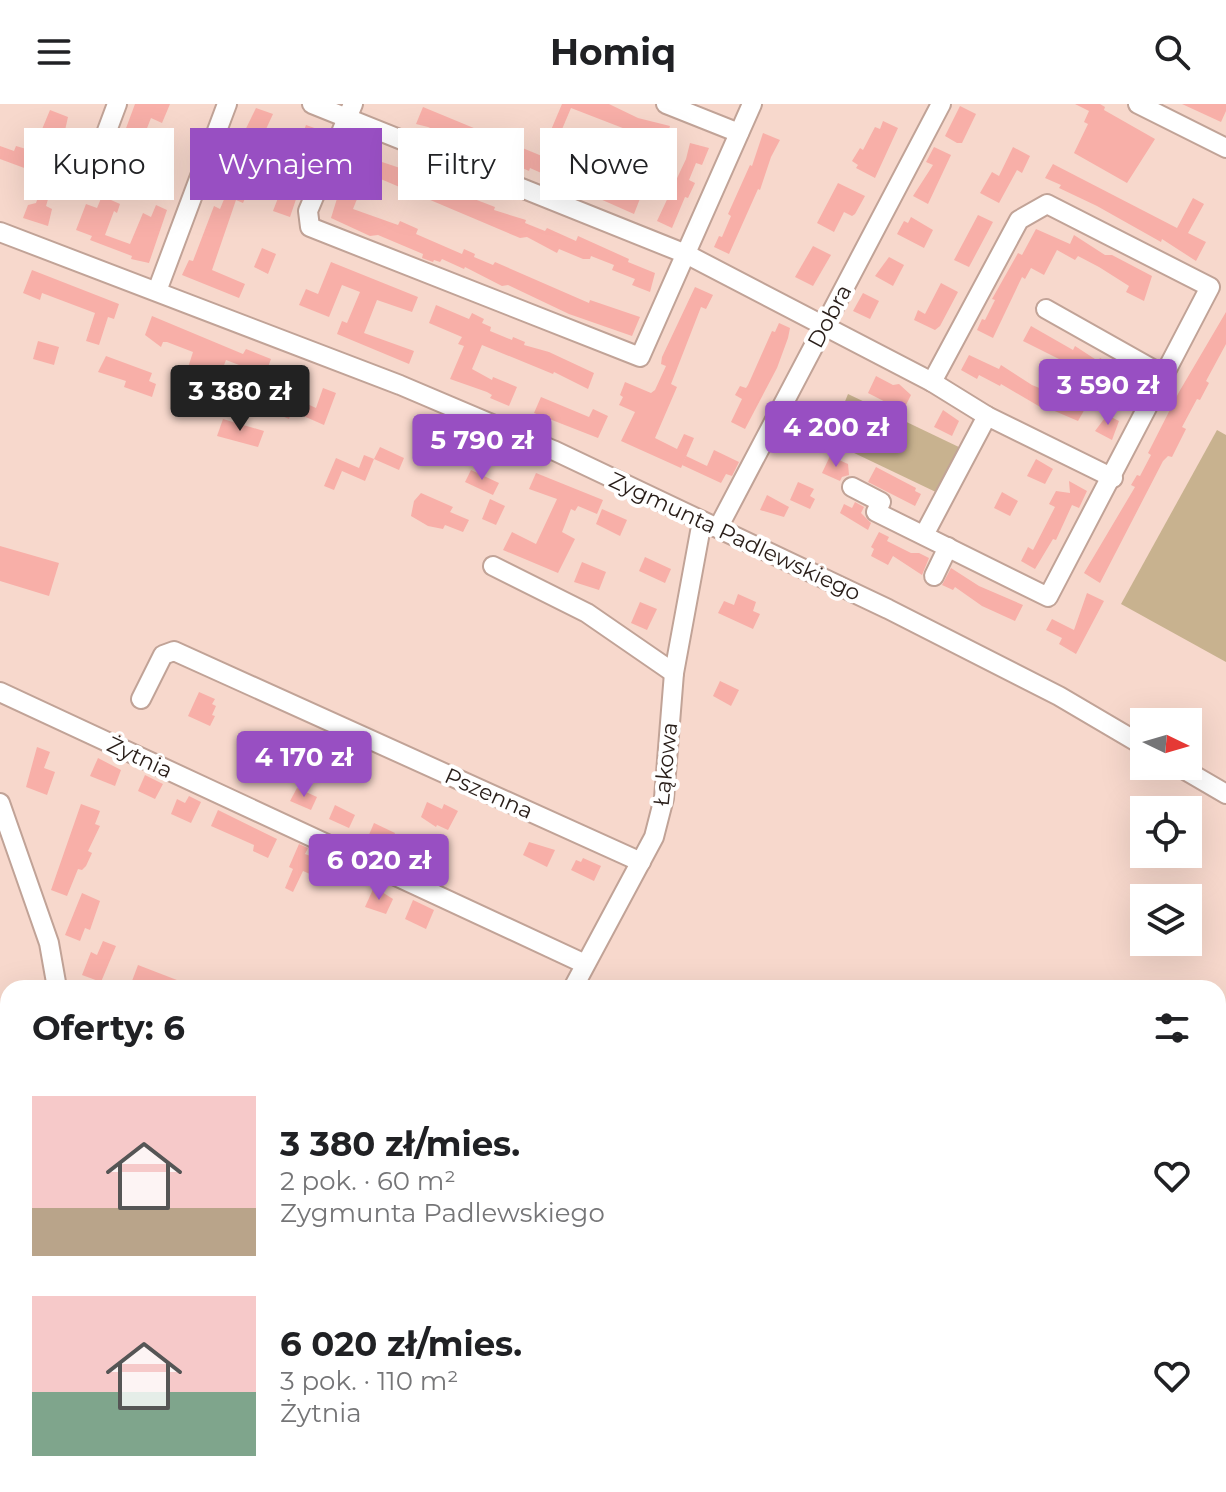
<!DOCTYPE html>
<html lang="pl">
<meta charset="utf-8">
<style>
:root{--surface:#fff;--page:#f6f6f6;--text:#202124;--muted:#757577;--accent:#984fc2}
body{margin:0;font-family:Montserrat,sans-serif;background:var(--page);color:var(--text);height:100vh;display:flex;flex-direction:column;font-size:30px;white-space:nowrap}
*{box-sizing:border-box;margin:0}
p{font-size:26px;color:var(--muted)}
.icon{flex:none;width:44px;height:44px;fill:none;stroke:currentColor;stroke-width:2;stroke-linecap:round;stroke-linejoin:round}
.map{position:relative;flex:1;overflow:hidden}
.sheet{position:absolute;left:0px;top:876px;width:1226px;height:512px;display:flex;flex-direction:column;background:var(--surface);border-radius:24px 24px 0 0;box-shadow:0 8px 32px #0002}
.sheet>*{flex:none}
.banner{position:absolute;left:24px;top:24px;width:800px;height:72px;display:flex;gap:16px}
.needle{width:52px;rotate:95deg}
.controls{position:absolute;left:1130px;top:604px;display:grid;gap:16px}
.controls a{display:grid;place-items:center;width:72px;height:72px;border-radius:0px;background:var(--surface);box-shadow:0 8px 32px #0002;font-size:40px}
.price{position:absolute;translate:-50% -68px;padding:0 18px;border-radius:8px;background:var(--accent);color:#fff;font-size:26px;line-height:52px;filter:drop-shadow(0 2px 4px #0008)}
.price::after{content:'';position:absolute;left:50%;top:48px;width:24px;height:18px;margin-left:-12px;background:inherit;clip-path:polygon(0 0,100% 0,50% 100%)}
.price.active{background:#222;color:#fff}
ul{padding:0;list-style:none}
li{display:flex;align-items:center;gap:24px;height:200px;padding:0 32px}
li span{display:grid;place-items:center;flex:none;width:224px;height:160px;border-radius:0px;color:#555}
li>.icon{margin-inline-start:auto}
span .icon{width:96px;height:96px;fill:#fffc;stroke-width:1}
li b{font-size:34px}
h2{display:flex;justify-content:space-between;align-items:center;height:96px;padding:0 32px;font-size:34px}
.tag{padding:0 28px;border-radius:0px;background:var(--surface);box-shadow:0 8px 32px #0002;font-size:28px;line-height:72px}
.tag.active{background:var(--accent);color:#fff}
header{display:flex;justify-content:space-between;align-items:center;height:104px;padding:0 32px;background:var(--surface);font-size:36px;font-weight:700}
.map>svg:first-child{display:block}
.green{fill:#c8b28f}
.building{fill:#f8afa8}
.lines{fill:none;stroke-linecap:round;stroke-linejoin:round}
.minor-casing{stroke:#c1a397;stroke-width:22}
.major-casing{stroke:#c1a397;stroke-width:26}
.minor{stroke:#fff;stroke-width:18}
.major{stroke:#fff;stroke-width:22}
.labels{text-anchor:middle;stroke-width:8;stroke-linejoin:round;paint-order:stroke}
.street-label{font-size:22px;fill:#281d18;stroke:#fff}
</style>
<header><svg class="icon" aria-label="menu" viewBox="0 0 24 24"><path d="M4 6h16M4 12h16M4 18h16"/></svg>Homiq<svg class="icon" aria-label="search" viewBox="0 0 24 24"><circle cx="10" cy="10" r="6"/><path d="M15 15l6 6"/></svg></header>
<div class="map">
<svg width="1226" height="1388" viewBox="0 0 1226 1388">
<rect width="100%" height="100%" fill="#f7d8cc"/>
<!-- green -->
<g class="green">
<path d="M848,290L963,345L940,390L829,337Z"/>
<path d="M1217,326L1226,331V558L1121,500Z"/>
</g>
<!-- building -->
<g class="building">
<path d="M135,0H170L162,19L151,14L140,42L122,35Z"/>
<path d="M562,0H609L638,14L670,22L664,40L571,4L560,30L551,26Z"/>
<path d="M1075,0H1100L1105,3L1104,6L1155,35L1127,79L1074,49L1088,20L1084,18L1089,7Z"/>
<path d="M1182,0H1226V7L1221,18Z"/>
<path d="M960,2L976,10L962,39H957L945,32Z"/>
<path d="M423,3L583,69L595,74L597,69L618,77L616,82L641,92L634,110L530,64L529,67L428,23L416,20Z"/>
<path d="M256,4L273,10L250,60L232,53Z"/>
<path d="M50,6L68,13L54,75L0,55V42L14,47L16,42L33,47Z"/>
<path d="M883,17L898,24L875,74L856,64L858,61L852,57L860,44L863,46L875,23L880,25Z"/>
<path d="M306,21L323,27L316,46L313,45L290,113L273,107Z"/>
<path d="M763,29L780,36L771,53L760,86L758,85L729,150L714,143L719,132L722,133L731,112L728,110L750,61L752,62Z"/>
<path d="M690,39L709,44L702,61L696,59L689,76L695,79L688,94L685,93L672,124L657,117L686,55Z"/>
<path d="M934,43L951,51L928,100L913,92L933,61L926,58Z"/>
<path d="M1013,43L1030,52L1022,69L1017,66L999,99L980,89L992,68L999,72Z"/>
<path d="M354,44L370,54L406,66L404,68L495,103L494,106L526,116L525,119L545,127L547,124L576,137L578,132L629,155L628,158L655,169L650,188L632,181L635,175L612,166L614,161L591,152L590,155H583L559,145L557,149L527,133L520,134L357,65L348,59Z"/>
<path d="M1053,60L1177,124L1193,94L1204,100L1188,129L1206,138L1196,157L1162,135L1161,138L1097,102L1059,84L1061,81L1045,74Z"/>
<path d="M232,76L250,83L243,99L236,96L212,166L245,180L239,194L182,171L189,156L193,157L214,102L220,105Z"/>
<path d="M838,79L865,92L855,110L852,112L844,108L834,128L817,119Z"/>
<path d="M42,82L51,85L46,102L52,105L48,122L23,114L28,101L36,99Z"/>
<path d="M339,88L357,95L353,105L398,121L400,117L418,125L416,130L462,150L464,145L475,150L474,153L493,161L495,158L589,199L590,196L640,213L632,232L569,210L508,181L502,182L465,163L464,165L442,155L440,158L434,156L433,158L422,154L423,150L378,131L370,132L331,114Z"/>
<path d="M102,92L120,100L117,109L114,107L105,131L130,140L143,109L151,113L156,101L167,106L149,159L131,155L132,152L90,136L92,132L76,126L86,100L97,104Z"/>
<path d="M978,111L993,118L969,163L954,156Z"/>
<path d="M911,113L933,126L924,144L897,130L904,117L908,119Z"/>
<path d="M1036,125L1070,140L1074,131L1105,151H1112L1152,172L1144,197L1126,188L1129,182L1099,163L1078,152L1075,156L1057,146L1044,171L1031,164L1025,175L1022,173L993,234L977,226L982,215L985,216L995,196L992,195L1018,149L1022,151Z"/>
<path d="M813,142L831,151L813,182L795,173Z"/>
<path d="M262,144L276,150L268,170L254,163Z"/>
<path d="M889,153L904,161L893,182L875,172Z"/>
<path d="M331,158L418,193L412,208L377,196L364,229L414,247L409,260L337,230L342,217L347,219L360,188L342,181L329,213L299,201L306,185L318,190Z"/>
<path d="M32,166L119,200L114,215L108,213L99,241L86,237L95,209L42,189L40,196L23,189Z"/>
<path d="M941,179L958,188L940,222L935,226L914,216L918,206L925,210Z"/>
<path d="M695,183L713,191L706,205L701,203L671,280L677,283L655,334L677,345L684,330L694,334L681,364L621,337L635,308L619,301L623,293L620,291L625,278L651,289L655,286L666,262L661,260L662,253Z"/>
<path d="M863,189L879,197L870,215L853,207Z"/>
<path d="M436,201L469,215L472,209L484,215L482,219L491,223L490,227L512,236L513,233L525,238L524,241L549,248L594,269L588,285L554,268L553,270L482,241L472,265L492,276L493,273L517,283L509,302L490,294L492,291L487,288L450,275L464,242L458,240L462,233L429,219Z"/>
<path d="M1226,208V240L1206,277L1209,279L1200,296L1197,295L1182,323L1186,325L1172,353L1168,352L1163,357L1100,479L1084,469L1135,383L1131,381L1137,371L1140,372L1151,351L1148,349L1179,288Z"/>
<path d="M152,212L243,250L246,245L271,255L265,271L226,256L221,269L210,265L201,289L182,282L193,248L167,238H163L161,243L145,231Z"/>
<path d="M779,219L790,224L788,234L777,264L745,325L731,318L742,295L735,291L740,282L746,284L748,281L772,227L775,228Z"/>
<path d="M1031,222L1073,246L1075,242L1098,257L1100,254L1132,272L1131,275L1137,278L1131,290L1091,271L1092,268L1072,258L1071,261L1023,237Z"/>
<path d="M38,237L59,243L54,261L33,255Z"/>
<path d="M969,251L999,265L1001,261L1032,281L1086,303L1078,317L1043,302L1042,304L1001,280L1000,282L979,271L977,275L961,266Z"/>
<path d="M106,252L152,269L149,277L156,280L152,293L124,283L126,277L98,268Z"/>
<path d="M876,272L893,281L899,280L911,291L903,307L868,289Z"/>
<path d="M266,281L316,304L323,284L336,289L324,321L292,307L289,315L258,302Z"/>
<path d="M541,293L589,313L593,305L608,312L598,334L534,309Z"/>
<path d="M827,298L840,304L828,335L818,331L825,314L821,312Z"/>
<path d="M943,306L959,317L952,332L934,323Z"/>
<path d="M1107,311L1119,317L1112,336L1095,327Z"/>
<path d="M223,315L264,327L258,343L217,332Z"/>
<path d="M380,343L404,354L399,366L374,355Z"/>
<path d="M714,346L739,358L732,372L726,370L721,379L682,361L686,352L707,362Z"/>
<path d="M364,351L374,355L365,377L342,367L334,386L324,382L336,354L359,364Z"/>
<path d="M830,352L848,360L849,371L842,373L840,377L822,369Z"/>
<path d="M1036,355L1053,365L1045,380L1027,372Z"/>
<path d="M876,363L916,384L915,387L921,390L915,402L868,378Z"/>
<path d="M471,366L499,379L493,391L465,378Z"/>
<path d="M536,369L603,396L597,410L578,402L575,407L571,405L562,428L575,435L558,469L503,446L512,428L536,440L557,395L529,385Z"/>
<path d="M1069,377L1087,387L1079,404L1072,401L1056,436L1053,435L1035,465L1021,457L1028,443L1033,446L1055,403L1049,400L1056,387L1070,389Z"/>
<path d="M798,378L814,385L810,392L815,395L810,405L790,396Z"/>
<path d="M1002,388L1018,397L1010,412L994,404Z"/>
<path d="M421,389L453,403L450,408L469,416L463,428L445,421L443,425L428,422L411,412L414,397Z"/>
<path d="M767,391L789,403L784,413L760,406Z"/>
<path d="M490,395L505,402L496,421L482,415Z"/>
<path d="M855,398L864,403L861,409L871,419L868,426L840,409L844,400L852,404Z"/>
<path d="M602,405L627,416L620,432L596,420Z"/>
<path d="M879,428L889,433L887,437L911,449H919L929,454L922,471L893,452L888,461L871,452L874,445L871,443Z"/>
<path d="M0,442L59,459L49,492L0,477Z"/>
<path d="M645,453L671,465L665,479L639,467Z"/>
<path d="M582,458L606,468L599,486L574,478Z"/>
<path d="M951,464L979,482L1023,501L1015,517L982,502L955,483L953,486L942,481Z"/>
<path d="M1087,489L1104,497L1076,550L1059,540L1062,534L1046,526L1052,515L1074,526Z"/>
<path d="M738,490L756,498L753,507L760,510L753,525L718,509L724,497L734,501Z"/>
<path d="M640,498L657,505L647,526L631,519Z"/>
<path d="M720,577L739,586L731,602L713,592Z"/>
<path d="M199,588L215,595L212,600L216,602L212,611L215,612L210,622L188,612Z"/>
<path d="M37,643L50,648L44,664L55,668L47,691L26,683Z"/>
<path d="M98,654L121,666L115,682L90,672Z"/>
<path d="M145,671L163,680L155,695L138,687Z"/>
<path d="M297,684L317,693L311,706L290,697Z"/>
<path d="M189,692L201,698L191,719L171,710L177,695L185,699Z"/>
<path d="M427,698L442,705L444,700L458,707L448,726L437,721L436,723L421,713Z"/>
<path d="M81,700L100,707L95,720L100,722L88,747L92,749L86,762L82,766L78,765L67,792L51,786Z"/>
<path d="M335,701L355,711L349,724L329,715Z"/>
<path d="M218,706L277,735L268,754L253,747L254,741L211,722Z"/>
<path d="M374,719L395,729L389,742L368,733Z"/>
<path d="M529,738L555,746L547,763L523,751Z"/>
<path d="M299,740L308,744L305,750L316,754L310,770L303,767L293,788L285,784L293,765L289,763Z"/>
<path d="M583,754L601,762L594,777L571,766L576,756L581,758Z"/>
<path d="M374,783L393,795L386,810L365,803Z"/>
<path d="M82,789L100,797L90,826L85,824L80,837L65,831Z"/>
<path d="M413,796L434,806L426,825L405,815Z"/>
<path d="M103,837L116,842L101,878L82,871L91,848L97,851Z"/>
<path d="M138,861L195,883V884H159L132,877Z"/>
</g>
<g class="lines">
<defs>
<g id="minor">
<path d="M312,0L686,150L932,278L987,312L1113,374"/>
<path d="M353,0L308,107L310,123L640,253L752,0"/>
<path d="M666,0L739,29"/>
<path d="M1138,0L1226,44"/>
<path d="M92,67L117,0"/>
<path d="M0,128L400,281L553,346L888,505L1059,592L1144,642"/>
<path d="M157,187L227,0"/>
<path d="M1046,205L1165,272"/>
<path d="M852,383L881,398L876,408L1048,493L1210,183L1047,100L1019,116L932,278"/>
<path d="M718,424L941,0"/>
<path d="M924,431L987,312"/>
<path d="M493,462L587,509L674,569"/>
<path d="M934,472L948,443"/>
<path d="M0,588L585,860"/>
<path d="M141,595L163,551L174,547L641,758"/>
<path d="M1178,662L1226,690"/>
<path d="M0,699L49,839L57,884"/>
<path d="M573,884L654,733L664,694L674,569L702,417"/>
<path d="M0,954L8,956"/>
</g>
<g id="major">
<path d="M1218,1122L1226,1121"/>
<path d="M0,1368L8,1366"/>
</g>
</defs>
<!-- minor casing -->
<use href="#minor" class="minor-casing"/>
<!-- major casing -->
<use href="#major" class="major-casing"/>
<!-- minor -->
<use href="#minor" class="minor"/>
<!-- major -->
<use href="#major" class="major"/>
</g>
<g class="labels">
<!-- street labels -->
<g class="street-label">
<text transform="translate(829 212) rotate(-62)" y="8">Dobra</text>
<text transform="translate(735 432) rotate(25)" y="8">Zygmunta Padlewskiego</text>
<text transform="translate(140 653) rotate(25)" y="8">Żytnia</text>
<text transform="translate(665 660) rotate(-84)" y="8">Łąkowa</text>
<text transform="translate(489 689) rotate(24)" y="8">Pszenna</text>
</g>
</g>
</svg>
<div class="controls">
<a><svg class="needle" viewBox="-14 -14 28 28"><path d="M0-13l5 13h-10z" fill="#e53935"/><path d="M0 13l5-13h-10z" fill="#757577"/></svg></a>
<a><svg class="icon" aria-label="locate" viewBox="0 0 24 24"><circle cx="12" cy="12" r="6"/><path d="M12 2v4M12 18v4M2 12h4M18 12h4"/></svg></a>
<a><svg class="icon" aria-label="layers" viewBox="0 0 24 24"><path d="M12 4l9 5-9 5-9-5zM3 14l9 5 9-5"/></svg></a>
</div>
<b class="price" style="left:1108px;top:323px">3 590 zł</b>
<b class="price active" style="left:240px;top:329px">3 380 zł</b>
<b class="price" style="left:836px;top:365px">4 200 zł</b>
<b class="price" style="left:482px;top:378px">5 790 zł</b>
<b class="price" style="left:304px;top:695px">4 170 zł</b>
<b class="price" style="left:379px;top:798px">6 020 zł</b>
<div class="banner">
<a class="tag">Kupno</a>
<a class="tag active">Wynajem</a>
<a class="tag">Filtry</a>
<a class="tag">Nowe</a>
</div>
<section class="sheet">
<h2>Oferty: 6<svg class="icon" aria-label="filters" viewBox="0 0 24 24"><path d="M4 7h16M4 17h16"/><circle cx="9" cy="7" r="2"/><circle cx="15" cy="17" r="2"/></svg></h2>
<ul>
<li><span style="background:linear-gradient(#f6c9c9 70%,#b9a48a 0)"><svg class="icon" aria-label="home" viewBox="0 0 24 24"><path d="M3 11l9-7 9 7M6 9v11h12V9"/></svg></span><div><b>3 380 zł/mies.</b><p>2 pok. · 60 m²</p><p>Zygmunta Padlewskiego</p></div><svg class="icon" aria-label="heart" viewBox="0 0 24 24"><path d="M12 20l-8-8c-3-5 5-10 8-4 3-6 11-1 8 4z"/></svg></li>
<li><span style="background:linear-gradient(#f6c9c9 60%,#7fa58c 0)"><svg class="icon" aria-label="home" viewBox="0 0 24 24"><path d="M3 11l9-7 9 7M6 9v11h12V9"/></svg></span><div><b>6 020 zł/mies.</b><p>3 pok. · 110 m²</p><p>Żytnia</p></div><svg class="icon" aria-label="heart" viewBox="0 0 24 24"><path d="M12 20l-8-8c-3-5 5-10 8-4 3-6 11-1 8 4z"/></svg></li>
</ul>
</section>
</div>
